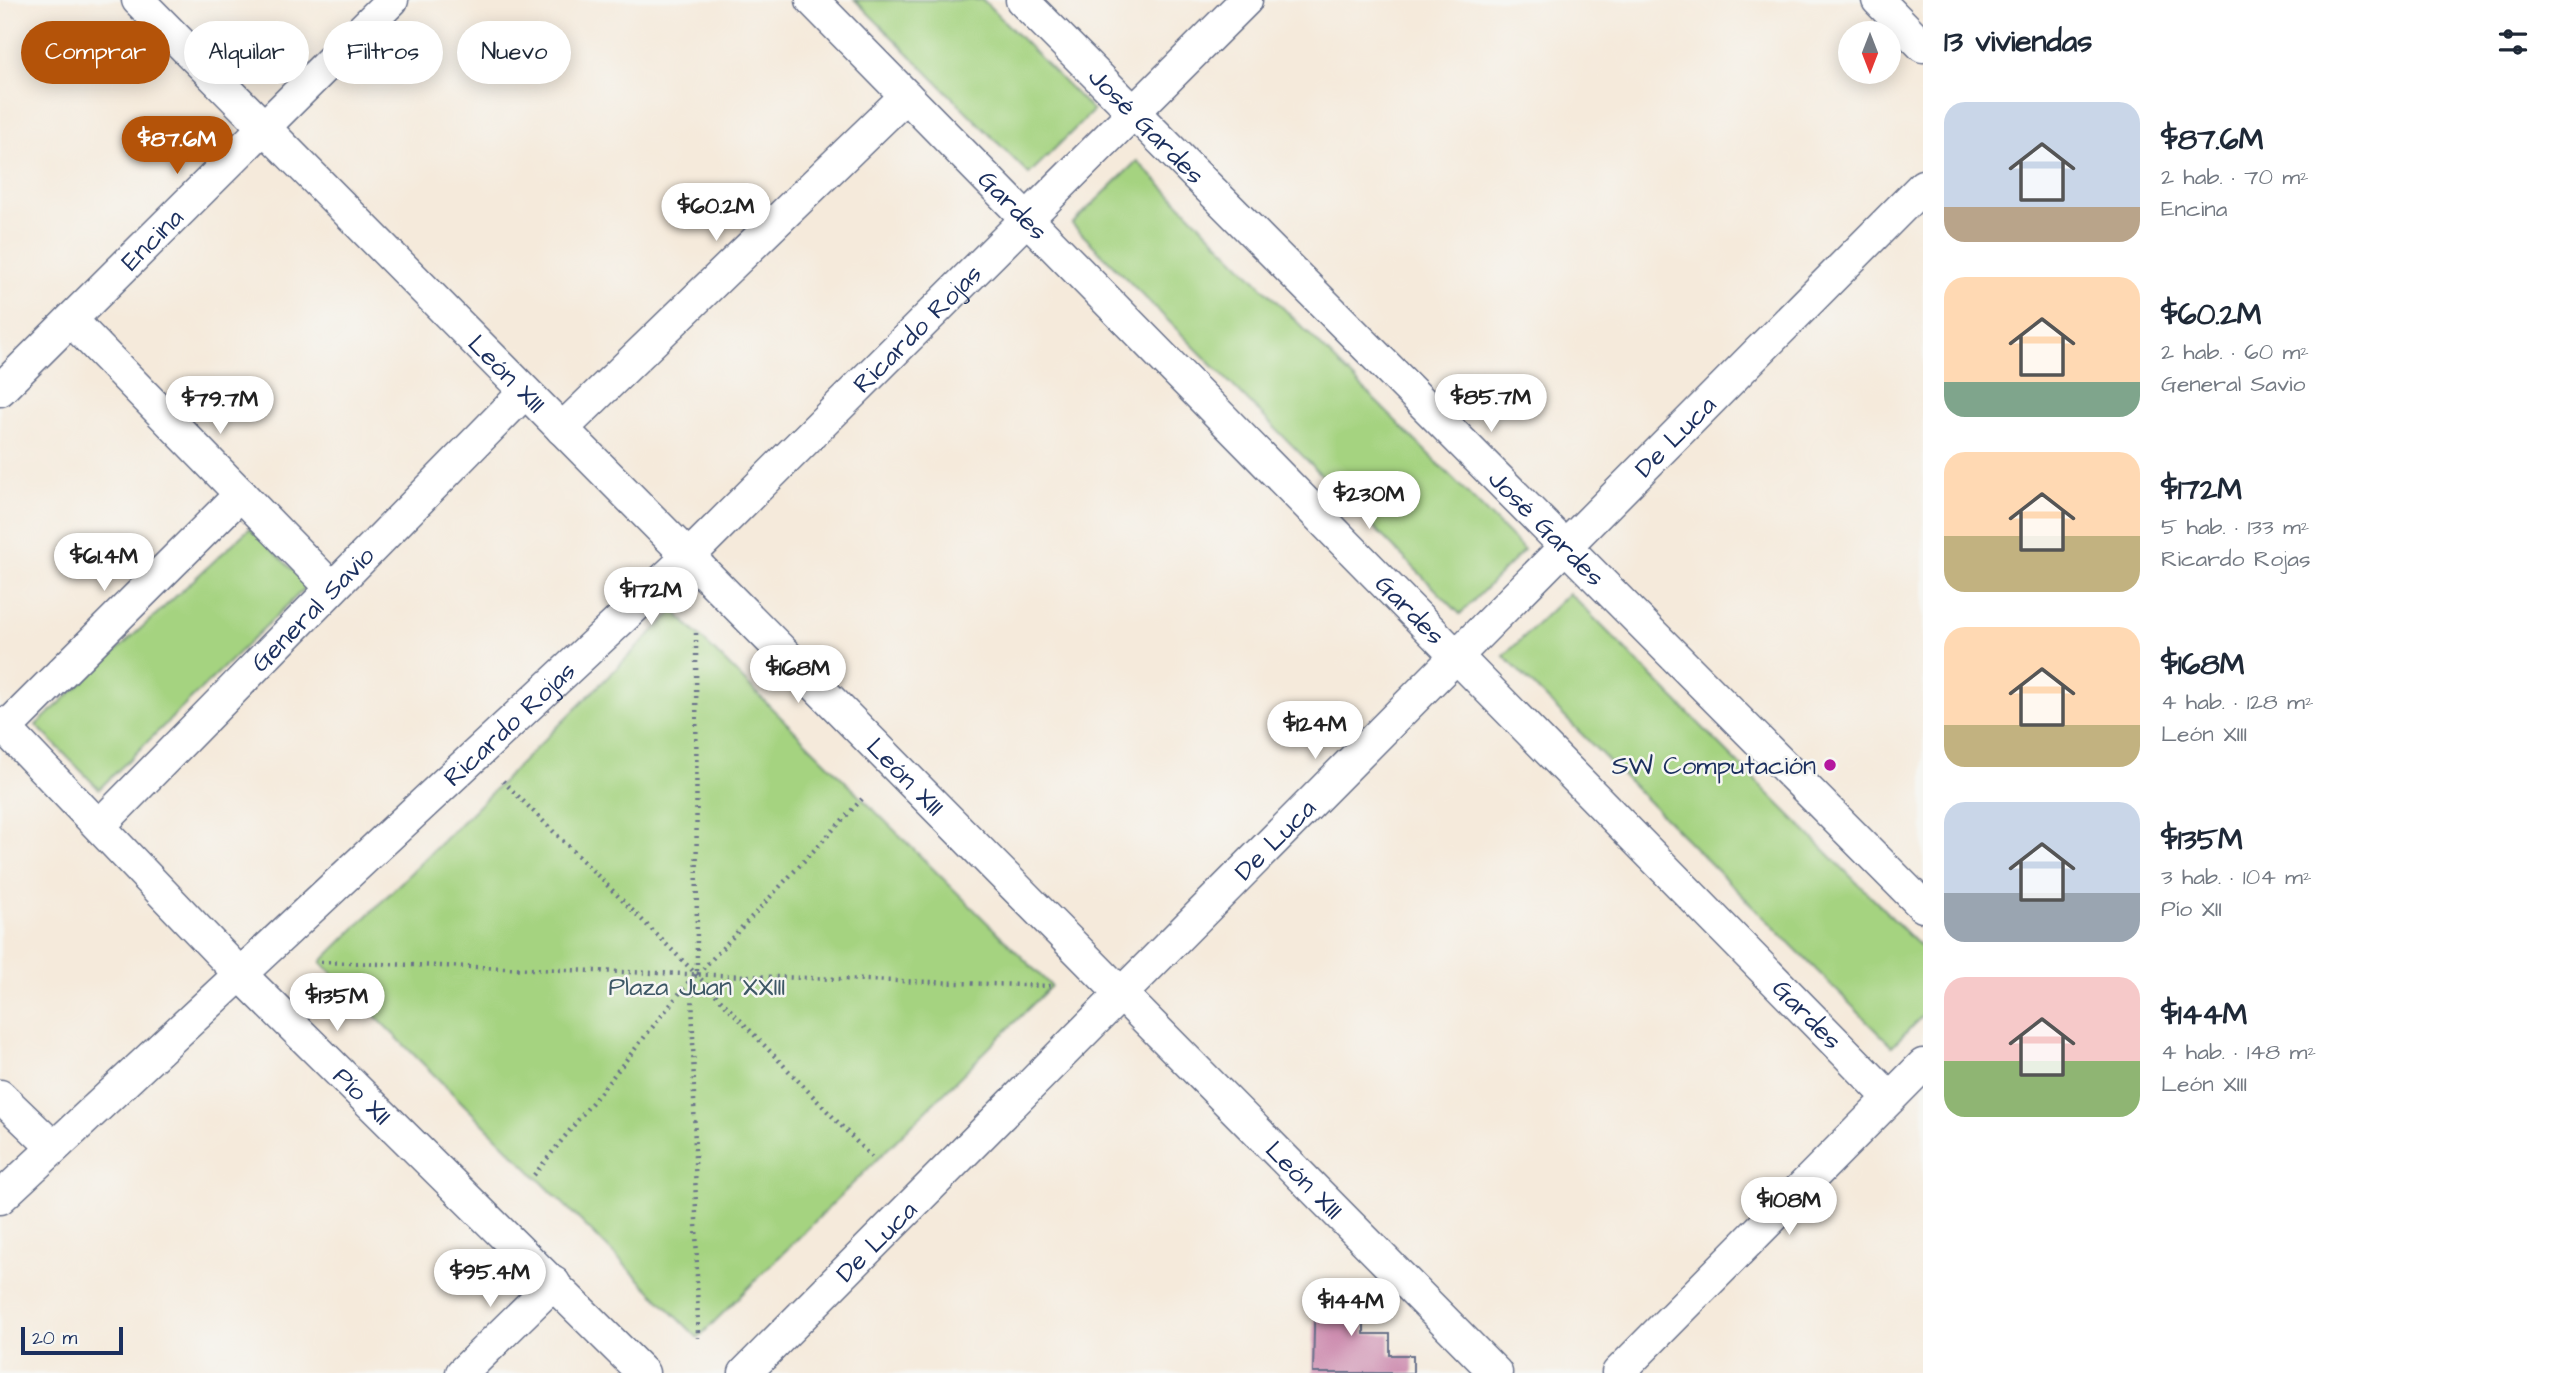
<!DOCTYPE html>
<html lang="es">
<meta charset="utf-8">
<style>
:root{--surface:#fff;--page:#f2f2f3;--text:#1f2937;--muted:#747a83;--accent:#b45309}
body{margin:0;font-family:"Architects Daughter",sans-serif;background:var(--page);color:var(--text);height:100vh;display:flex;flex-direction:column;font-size:26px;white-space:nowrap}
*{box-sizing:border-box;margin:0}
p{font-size:23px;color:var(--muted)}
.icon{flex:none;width:38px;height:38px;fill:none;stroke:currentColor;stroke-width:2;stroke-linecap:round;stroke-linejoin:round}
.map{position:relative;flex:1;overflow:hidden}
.sheet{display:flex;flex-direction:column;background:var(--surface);width:630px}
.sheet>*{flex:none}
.hud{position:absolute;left:21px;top:21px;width:665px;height:63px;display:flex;gap:14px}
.needle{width:46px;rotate:180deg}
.fabs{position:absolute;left:1838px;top:21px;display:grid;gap:14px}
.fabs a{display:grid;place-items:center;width:63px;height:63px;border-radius:50%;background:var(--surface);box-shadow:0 4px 18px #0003;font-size:35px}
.scale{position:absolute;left:21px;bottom:18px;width:102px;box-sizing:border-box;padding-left:7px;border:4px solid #1b2f5e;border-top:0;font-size:19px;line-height:24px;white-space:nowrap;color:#1b2f5e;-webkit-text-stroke:5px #f6f6f2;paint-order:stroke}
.price{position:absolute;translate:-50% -60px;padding:0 16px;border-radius:24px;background:#fff;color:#222;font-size:23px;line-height:46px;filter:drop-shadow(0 2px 4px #0008)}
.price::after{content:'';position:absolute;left:50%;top:42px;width:21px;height:16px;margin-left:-10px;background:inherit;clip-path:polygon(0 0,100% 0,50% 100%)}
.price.active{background:var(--accent);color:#fff}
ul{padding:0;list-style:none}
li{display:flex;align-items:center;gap:21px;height:175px;padding:0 21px}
li span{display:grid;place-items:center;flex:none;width:196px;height:140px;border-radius:21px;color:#555}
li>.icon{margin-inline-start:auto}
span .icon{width:84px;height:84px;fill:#fffc;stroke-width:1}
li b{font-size:30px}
h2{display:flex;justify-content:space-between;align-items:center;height:84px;padding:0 21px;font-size:30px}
.pill{padding:0 24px;border-radius:32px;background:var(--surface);box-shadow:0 4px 18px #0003;font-size:24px;line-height:63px}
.pill.active{background:var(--accent);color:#fff}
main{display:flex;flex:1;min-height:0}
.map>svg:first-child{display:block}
.green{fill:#a5d380;stroke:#60816f;stroke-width:2}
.building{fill:#ce8eb0}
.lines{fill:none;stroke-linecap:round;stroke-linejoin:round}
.minor-casing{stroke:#67708a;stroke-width:35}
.path{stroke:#67708a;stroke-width:4.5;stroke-dasharray:2 5;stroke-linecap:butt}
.minor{stroke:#fff;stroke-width:32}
.poi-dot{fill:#b5179e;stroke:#f6f6f2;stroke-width:2.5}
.labels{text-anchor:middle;stroke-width:5;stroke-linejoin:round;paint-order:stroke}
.street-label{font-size:26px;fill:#1b2f5e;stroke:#f6f6f2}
.poi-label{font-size:26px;fill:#1b2f5e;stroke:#f6f6f2;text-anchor:end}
.park-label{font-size:26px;fill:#3e5866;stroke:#f6f6f2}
</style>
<main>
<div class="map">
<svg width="1923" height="1373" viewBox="0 0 1923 1373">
<rect width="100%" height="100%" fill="#f6f6f2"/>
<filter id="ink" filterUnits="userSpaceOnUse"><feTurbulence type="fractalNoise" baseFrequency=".0143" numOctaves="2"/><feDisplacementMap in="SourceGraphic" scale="14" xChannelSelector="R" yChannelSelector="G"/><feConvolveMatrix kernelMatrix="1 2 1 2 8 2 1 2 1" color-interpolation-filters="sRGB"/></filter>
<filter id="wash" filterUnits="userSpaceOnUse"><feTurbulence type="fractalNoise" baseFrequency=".00686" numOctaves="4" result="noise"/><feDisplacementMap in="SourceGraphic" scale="28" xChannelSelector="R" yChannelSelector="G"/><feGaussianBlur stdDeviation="1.57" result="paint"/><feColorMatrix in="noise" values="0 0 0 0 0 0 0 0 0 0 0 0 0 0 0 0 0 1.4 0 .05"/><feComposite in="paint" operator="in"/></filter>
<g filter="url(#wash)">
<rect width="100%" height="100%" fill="#f5eadb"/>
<!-- green -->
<g class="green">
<path d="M855,0H983L1093,111L1029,174Z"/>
<path d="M1137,161L1524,550L1460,614L1072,224Z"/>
<path d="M250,528L308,585L99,789L36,725Z"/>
<path d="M1569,593L1923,949V1015L1892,1046L1504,656Z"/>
<path d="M674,611L1051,986L698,1338L321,962Z"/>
</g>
<g id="blocks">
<!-- building -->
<path class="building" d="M1315,1290L1360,1291L1377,1316L1364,1324V1334H1390V1355H1413V1373H1313Z"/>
</g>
</g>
<g filter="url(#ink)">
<use href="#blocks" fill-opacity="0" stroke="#67708a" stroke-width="2"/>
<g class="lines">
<defs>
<g id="minor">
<path id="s1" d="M138,0L1496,1373"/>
<path id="s2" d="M812,0L1890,1098"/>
<path id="s3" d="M1022,0L1923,906"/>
<path d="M1878,0L1923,46"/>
<path d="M71,320L332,588"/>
<path id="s4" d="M0,390L392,0"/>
<path d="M562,429L906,96"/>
<path id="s5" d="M0,723L239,973L643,1373"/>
<path d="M5,729L241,494"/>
<path id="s6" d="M100,825L525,392"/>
<path d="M0,1096L53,1147"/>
<path id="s7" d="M0,1198L689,556L1246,0"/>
<path d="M462,1373L554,1283"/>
<path id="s8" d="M745,1373L1923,186"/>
<path d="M1618,1373L1923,1065"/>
</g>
</defs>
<!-- minor casing -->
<use href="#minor" class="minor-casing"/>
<!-- path -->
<g class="path">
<path d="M696,633L697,975L692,978L698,1338"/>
<path d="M503,781L697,975L875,1161"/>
<path d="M321,962L1051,986"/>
<path d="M698,974L862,799"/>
<path d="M534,1175L691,979"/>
</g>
<!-- minor -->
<use href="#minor" class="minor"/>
</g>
</g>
<!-- markers -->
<circle class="poi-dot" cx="1830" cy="765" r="7"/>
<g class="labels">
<!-- street labels -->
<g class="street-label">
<text dy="9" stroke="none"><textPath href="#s3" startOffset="177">José Gardes</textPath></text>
<text dy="9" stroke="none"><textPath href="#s2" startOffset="287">Gardes</textPath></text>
<text dy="9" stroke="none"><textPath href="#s4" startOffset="214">Encina</textPath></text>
<text dy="9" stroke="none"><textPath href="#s7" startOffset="1264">Ricardo Rojas</textPath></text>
<text dy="9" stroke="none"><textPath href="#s1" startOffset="525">León XIII</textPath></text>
<text dy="9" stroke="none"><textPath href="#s8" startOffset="1320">De Luca</textPath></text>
<text dy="9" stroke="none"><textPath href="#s3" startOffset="744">José Gardes</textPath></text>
<text dy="9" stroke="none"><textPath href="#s6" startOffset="303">General Savio</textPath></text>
<text dy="9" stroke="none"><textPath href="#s2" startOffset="854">Gardes</textPath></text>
<text dy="9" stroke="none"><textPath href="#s7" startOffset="696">Ricardo Rojas</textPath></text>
<text dy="9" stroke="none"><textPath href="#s1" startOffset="1092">León XIII</textPath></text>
<text dy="9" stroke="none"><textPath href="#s8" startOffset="752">De Luca</textPath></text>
<text dy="9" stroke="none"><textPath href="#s2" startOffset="1421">Gardes</textPath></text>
<text dy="9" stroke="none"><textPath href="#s5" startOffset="520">Pío XII</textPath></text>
<text dy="9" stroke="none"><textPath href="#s1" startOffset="1659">León XIII</textPath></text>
<text dy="9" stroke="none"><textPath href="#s8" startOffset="186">De Luca</textPath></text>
</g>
<!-- poi labels -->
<g class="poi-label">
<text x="1816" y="774">SW Computación</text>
</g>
<!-- park labels -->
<g class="park-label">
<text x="697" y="995">Plaza Juan XXIII</text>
</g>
</g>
</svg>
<div class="fabs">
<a><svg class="needle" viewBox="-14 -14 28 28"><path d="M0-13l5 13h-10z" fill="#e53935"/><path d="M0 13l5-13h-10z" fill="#747a83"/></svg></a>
</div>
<div class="scale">20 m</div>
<b class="price active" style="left:177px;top:176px">$87.6M</b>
<b class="price" style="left:716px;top:243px">$60.2M</b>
<b class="price" style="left:1491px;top:434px">$85.7M</b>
<b class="price" style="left:220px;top:436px">$79.7M</b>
<b class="price" style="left:1369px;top:531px">$230M</b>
<b class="price" style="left:104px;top:593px">$61.4M</b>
<b class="price" style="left:651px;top:627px">$172M</b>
<b class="price" style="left:798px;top:705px">$168M</b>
<b class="price" style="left:1315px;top:761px">$124M</b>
<b class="price" style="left:337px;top:1033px">$135M</b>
<b class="price" style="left:1789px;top:1237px">$108M</b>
<b class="price" style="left:490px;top:1309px">$95.4M</b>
<b class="price" style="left:1351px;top:1338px">$144M</b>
<div class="hud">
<a class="pill active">Comprar</a>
<a class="pill">Alquilar</a>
<a class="pill">Filtros</a>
<a class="pill">Nuevo</a>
</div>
</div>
<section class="sheet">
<h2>13 viviendas<svg class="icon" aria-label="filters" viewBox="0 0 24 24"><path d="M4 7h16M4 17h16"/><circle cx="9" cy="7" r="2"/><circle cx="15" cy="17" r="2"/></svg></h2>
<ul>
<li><span style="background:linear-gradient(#c9d6e8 75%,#b9a48a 0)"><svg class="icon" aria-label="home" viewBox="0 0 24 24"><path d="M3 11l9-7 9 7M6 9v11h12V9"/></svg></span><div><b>$87.6M</b><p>2 hab. · 70 m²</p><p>Encina</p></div></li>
<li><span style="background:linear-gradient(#ffd9b3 75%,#7fa58c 0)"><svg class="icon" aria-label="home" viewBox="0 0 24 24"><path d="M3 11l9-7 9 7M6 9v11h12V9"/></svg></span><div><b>$60.2M</b><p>2 hab. · 60 m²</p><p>General Savio</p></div></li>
<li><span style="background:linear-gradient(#ffd9b3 60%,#c2b280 0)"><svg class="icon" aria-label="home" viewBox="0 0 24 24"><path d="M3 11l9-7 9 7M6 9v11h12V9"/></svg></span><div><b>$172M</b><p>5 hab. · 133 m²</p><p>Ricardo Rojas</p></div></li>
<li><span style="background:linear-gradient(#ffd9b3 70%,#c2b280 0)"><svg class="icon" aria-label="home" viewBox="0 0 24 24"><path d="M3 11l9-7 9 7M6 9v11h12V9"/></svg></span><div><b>$168M</b><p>4 hab. · 128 m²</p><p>León XIII</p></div></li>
<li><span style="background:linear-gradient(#c9d6e8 65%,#9aa5b1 0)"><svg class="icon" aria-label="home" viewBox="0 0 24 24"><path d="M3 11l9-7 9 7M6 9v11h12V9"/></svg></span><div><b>$135M</b><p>3 hab. · 104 m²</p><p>Pío XII</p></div></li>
<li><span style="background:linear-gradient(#f6c9c9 60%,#8fb573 0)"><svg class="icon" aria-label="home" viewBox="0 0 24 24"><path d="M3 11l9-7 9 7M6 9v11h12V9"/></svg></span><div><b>$144M</b><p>4 hab. · 148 m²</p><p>León XIII</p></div></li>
</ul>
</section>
</main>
